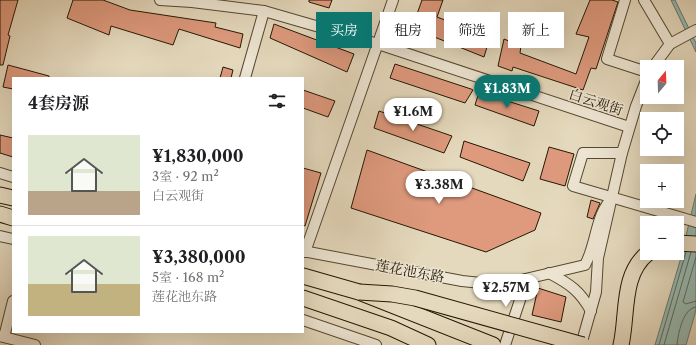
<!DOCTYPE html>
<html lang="zh">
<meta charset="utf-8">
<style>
:root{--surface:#fff;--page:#f6f6f6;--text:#202124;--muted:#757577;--line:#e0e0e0;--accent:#0f766e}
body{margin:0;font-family:"Libre Caslon Text","Noto Serif SC",serif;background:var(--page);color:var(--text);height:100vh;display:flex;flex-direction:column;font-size:15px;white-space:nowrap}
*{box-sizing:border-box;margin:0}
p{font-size:13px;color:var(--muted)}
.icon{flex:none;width:22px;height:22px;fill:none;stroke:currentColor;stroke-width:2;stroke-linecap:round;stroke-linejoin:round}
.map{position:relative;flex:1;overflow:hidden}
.drawer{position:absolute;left:12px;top:77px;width:292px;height:256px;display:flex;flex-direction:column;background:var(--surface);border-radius:0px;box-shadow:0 4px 16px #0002}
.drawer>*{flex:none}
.guide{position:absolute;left:316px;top:12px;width:320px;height:36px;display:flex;gap:8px}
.needle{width:26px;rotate:19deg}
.tools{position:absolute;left:640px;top:60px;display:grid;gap:8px}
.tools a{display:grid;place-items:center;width:44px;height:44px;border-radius:0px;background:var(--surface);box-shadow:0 4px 16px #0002;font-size:20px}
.price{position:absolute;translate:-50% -34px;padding:0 9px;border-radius:14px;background:#fff;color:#222;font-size:13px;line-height:26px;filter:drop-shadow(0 1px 2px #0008)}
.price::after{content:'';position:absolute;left:50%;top:24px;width:12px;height:9px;margin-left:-6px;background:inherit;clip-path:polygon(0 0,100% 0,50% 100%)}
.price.current{background:var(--accent);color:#fff}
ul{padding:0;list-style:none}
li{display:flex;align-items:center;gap:12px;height:100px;padding:0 16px}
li+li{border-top:1px solid var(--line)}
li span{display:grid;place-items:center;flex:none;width:112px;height:80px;border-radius:0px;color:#555}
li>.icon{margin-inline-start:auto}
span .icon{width:48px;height:48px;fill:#fffc;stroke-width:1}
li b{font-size:17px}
h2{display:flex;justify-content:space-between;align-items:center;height:48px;padding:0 16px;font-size:17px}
.pill{padding:0 14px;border-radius:0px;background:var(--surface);box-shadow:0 4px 16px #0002;font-size:14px;line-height:36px}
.pill.current{background:var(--accent);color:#fff}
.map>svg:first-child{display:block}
.water{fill:#96bab4;stroke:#68796e}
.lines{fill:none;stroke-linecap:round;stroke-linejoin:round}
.shore{stroke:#5d685c;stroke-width:1}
.building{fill:#df9a7e;stroke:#241704}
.minor-casing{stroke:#544832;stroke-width:12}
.highway-casing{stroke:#241704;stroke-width:17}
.minor{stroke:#eee6d4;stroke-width:10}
.highway{stroke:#e5d9bd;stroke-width:15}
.highway-bridge-casing{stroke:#241704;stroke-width:17;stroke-linecap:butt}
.highway-bridge{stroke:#e5d9bd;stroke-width:15}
.labels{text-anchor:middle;stroke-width:3;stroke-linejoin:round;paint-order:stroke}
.street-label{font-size:14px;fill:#241704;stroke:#eee6d4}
</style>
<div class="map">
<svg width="696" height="345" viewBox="0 0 696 345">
<rect width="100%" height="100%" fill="#e5d9bd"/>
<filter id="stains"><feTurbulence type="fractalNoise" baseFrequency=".005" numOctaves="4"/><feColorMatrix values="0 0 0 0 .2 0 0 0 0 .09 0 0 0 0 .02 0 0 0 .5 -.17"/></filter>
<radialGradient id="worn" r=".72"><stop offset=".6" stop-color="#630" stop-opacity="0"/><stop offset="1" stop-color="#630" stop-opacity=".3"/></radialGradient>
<!-- water -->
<g class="water">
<path d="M671,0H675L696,43V52Z"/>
<path d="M696,194V310L686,345H655L680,261Z"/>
</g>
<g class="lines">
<!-- shore -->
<g class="shore">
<path d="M696,257L683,302L686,304L696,301"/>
<path d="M659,345L686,252"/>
<path d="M664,345L691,252"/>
<path d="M677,345C678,334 683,308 696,307"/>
</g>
</g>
<!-- building -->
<g class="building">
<path d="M0,0H18L8,35L10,36L3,65H0Z"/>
<path d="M73,0H103L130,10L216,23L215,27L243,34L240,48L179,29L173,45L111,26L109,35L67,18Z"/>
<path d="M309,0H332L329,8L309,2Z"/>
<path d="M422,0H443L437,17L490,37L484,57L412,28Z"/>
<path d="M590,0H612L618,2L596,69L591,68L583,90L513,67L512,71L498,66L504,39L521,46L520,53L576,74L589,37L576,34Z"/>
<path d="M274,24L354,54L347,72L270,38Z"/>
<path d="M395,64L471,89L473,90L465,103L390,78Z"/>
<path d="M8,65L49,76V78H13V89L3,87Z"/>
<path d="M223,67L233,70L231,78H220Z"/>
<path d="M303,90L335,101L328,117L303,108Z"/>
<path d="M479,92L539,111L534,126L475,105Z"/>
<path d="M379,111L452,136L444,153L374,128Z"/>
<path d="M0,135L13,138V157L0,153Z"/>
<path d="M464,141L530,163L523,181L460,157Z"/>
<path d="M549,147L574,154L565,186L540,179Z"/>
<path d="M367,150L541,213L535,230L486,252L351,208Z"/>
<path d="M303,168L321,173L305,226L303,225Z"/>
<path d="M591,200L600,203L593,219L587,217Z"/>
<path d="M538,288L566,297L561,322L532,315Z"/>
</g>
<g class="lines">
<defs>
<g id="minor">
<path d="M160,0L192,2L264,11L378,44L629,127"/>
<path d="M625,0L607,59L647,72"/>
<path d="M644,0L670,44"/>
<path d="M653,67L670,44L696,30"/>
<path d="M245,78L264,11"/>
<path d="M622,153H583L573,186L696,222"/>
<path d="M0,173L13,177"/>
<path d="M0,236L13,239"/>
<path d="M303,251L462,281L500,285L585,265C597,243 595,215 613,197"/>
<path d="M305,252L393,0"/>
<path d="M549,273C570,284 580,291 591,311"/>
<path d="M303,320L376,345"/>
<path d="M0,336L35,345"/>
<path d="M4,337L13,301"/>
<path d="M505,345L527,279"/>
<path d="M581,345L596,292L598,258L622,153L636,106L647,78"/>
</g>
<g id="highway">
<path d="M0,195L13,198"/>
<path d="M0,214L13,218"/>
<path d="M677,243L696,244"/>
<path d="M303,276L359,292L493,345"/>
<path d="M303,298L391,328L428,345"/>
<path d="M621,345C628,315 621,274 648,253"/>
</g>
</defs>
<!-- minor casing -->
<use href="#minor" class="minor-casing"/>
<!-- highway casing -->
<use href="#highway" class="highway-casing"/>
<!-- minor -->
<use href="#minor" class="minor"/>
<!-- highway -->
<use href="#highway" class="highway"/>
<defs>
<path id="highway-bridge" d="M359,292L392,294L415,298L583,345"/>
</defs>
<!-- highway-bridge casing -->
<use href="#highway-bridge" class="highway-bridge-casing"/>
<!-- highway-bridge -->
<use href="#highway-bridge" class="highway-bridge"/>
</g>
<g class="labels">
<!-- street labels -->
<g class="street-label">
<text transform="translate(596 102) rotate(18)" y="5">白云观街</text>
<text transform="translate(410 271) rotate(10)" y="5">莲花池东路</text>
</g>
</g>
<rect width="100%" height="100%" filter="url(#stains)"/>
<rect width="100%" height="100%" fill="url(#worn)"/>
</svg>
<div class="tools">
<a><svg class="needle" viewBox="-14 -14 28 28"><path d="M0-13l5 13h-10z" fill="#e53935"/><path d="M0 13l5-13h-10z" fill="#757577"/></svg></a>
<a><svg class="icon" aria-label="locate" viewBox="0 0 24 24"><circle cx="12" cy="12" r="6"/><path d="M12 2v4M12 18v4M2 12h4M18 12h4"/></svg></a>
<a>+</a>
<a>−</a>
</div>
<b class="price current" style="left:507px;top:109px">¥1.83M</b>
<b class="price" style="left:413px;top:132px">¥1.6M</b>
<b class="price" style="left:439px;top:205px">¥3.38M</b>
<b class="price" style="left:506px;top:308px">¥2.57M</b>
<div class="guide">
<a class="pill current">买房</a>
<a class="pill">租房</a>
<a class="pill">筛选</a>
<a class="pill">新上</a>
</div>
<section class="drawer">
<h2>4套房源<svg class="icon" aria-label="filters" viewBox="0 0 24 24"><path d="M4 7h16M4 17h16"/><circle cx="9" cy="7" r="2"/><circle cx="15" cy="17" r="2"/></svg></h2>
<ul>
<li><span style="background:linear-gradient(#dfe7d0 70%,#b9a48a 0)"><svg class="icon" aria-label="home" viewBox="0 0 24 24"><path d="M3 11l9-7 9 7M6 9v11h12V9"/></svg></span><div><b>¥1,830,000</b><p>3室 · 92 m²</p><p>白云观街</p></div></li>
<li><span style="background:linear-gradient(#dfe7d0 60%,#c2b280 0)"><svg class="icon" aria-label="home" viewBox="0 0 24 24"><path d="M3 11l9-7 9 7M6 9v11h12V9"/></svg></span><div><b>¥3,380,000</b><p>5室 · 168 m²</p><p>莲花池东路</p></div></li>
</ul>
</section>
</div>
